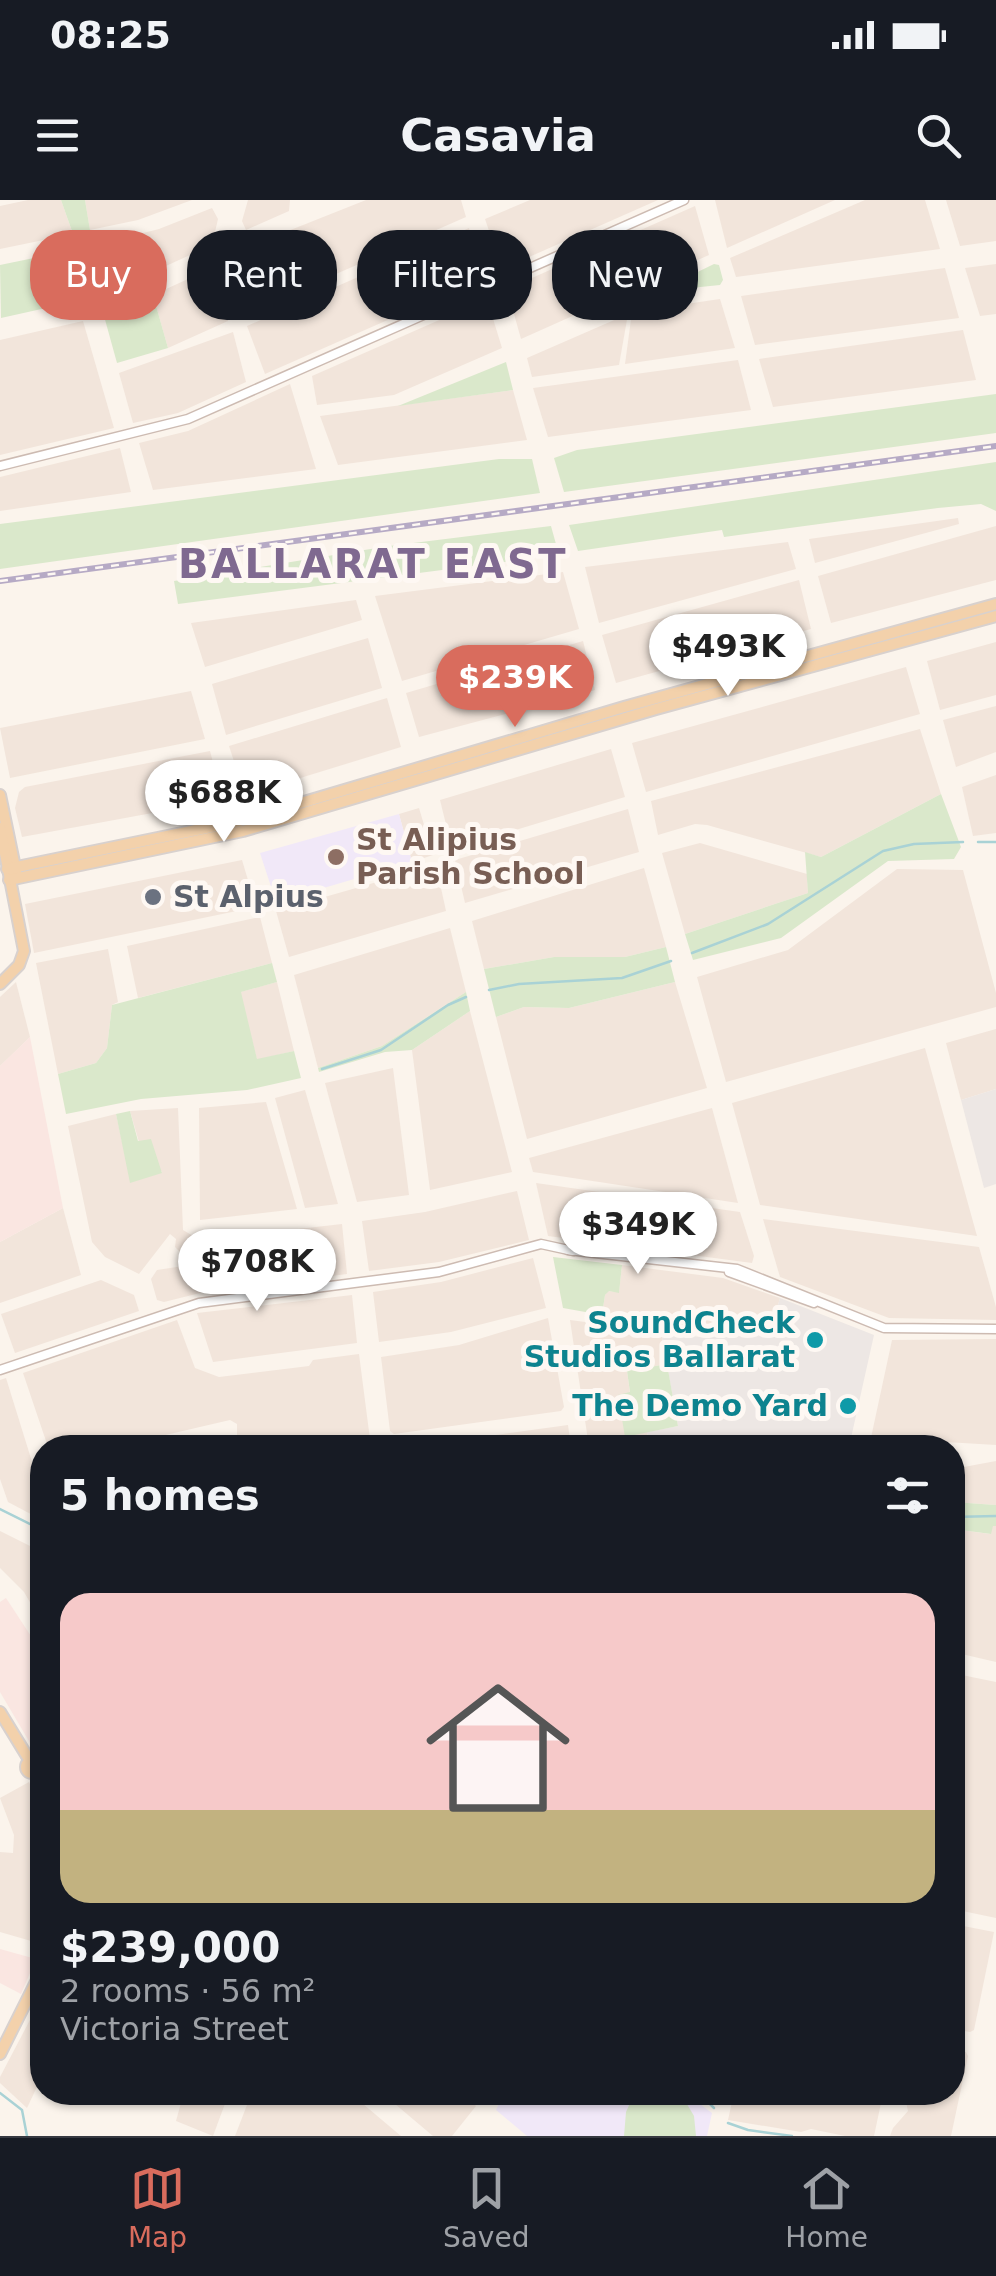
<!DOCTYPE html>
<meta charset="utf-8">
<style>
:root{--surface:#171b24;--page:#242831;--text:#f1f3f6;--muted:#9ea1a6;--line:#363941;--accent:#d96c5d}
body{margin:0;font-family:"DejaVu Sans",sans-serif;background:var(--page);color:var(--text);height:100vh;display:flex;flex-direction:column;font-size:38px;white-space:nowrap}
*{box-sizing:border-box;margin:0}
p{font-size:32px;color:var(--muted)}
.icon{flex:none;width:55px;height:55px;fill:none;stroke:currentColor;stroke-width:2;stroke-linecap:round;stroke-linejoin:round}
.map{position:relative;flex:1;overflow:hidden}
.drawer{position:absolute;left:30px;top:1235px;width:935px;height:670px;display:flex;flex-direction:column;background:var(--surface);border-radius:40px;box-shadow:0 2px 8px #0004}
.drawer>*{flex:none}
.hud{position:absolute;left:30px;top:30px;width:938px;height:90px;display:flex;gap:20px}
.price{position:absolute;translate:-50% -85px;padding:0 22px;border-radius:35px;background:#fff;color:#222;font-size:32px;line-height:65px;filter:drop-shadow(0 2px 5px #0008)}
.price::after{content:'';position:absolute;left:50%;top:60px;width:30px;height:22px;margin-left:-15px;background:inherit;clip-path:polygon(0 0,100% 0,50% 100%)}
.price.current{background:var(--accent);color:#fff}
ul{padding:0;list-style:none}
li{display:grid;align-content:center;gap:20px;height:530px;padding:0 30px}
li+li{border-top:2px solid var(--line)}
li span{display:grid;place-items:center;height:310px;border-radius:30px;color:#555}
li>.icon{margin-inline-start:auto}
span .icon{width:180px;height:180px;fill:#fffc;stroke-width:1}
li b{font-size:42px}
h2{display:flex;justify-content:space-between;align-items:center;height:120px;padding:0 30px;font-size:42px}
.pill{padding:0 35px;border-radius:40px;background:var(--surface);box-shadow:0 2px 8px #0004;font-size:35px;line-height:90px}
.pill.current{background:var(--accent);color:#fff}
.status{display:flex;justify-content:space-between;align-items:center;height:70px;padding:0 50px;background:var(--surface);direction:ltr}
.status svg{height:28px;fill:currentColor}
header{display:flex;justify-content:space-between;align-items:center;height:130px;padding:0 30px;background:var(--surface);font-size:45px;font-weight:700}
.menu{display:flex;justify-content:space-around;align-items:center;height:140px;border-top:2px solid var(--line);background:var(--surface);font-size:28px;color:var(--muted)}
.menu a{display:grid;justify-items:center;gap:5px}
.menu .current{color:var(--accent)}
.map>svg:first-child{display:block}
.residential{fill:#f2e5db}
.commercial{fill:#fae6e1}
.industrial{fill:#ede7e4}
.education{fill:#f1e8f8}
.green{fill:#dae8cb}
.lines{fill:none;stroke-linecap:round;stroke-linejoin:round}
.stream{stroke:#a9d2d5;stroke-width:2.5}
.minor-casing{stroke:#cdbbb2;stroke-width:11}
.major-casing{stroke:#d8d1ce;stroke-width:14}
.minor{stroke:#fff;stroke-width:8}
.major{stroke:#f3d1ab;stroke-width:10}
.rail-casing{stroke:#b6aac5;stroke-width:6}
.rail{stroke:#fef8f3;stroke-width:2.5;stroke-dasharray:8;stroke-linecap:butt}
.education-dot{fill:#8d6e63;stroke:#fef8f3;stroke-width:4}
.worship-dot{fill:#6b7280;stroke:#fef8f3;stroke-width:4}
.culture-dot{fill:#0f9aa8;stroke:#fef8f3;stroke-width:4}
.labels{text-anchor:middle;stroke-width:10;stroke-linejoin:round;paint-order:stroke}
.education-label{font-size:30px;font-weight:bold;fill:#785e54;stroke:#fef8f3;text-anchor:start}
.worship-label{font-size:30px;font-weight:bold;fill:#5b616d;stroke:#fef8f3;text-anchor:start}
.culture-label{font-size:30px;font-weight:bold;fill:#0d838f;stroke:#fef8f3;text-anchor:end}
.district-label{font-size:40px;font-weight:bold;letter-spacing:2.5px;fill:#7f6990;stroke:#fef8f3}
</style>
<div class="status"><b>08:25</b><svg viewBox="0 0 49 12"><path d="M0 12V9h3v3zM5 12V6h3v6zM10 12V3h3v9zM15 12V0h3v12zM26 1h20v11H26zM47 4h2v5h-2z"/></svg></div>
<header><svg class="icon" aria-label="menu" viewBox="0 0 24 24"><path d="M4 6h16M4 12h16M4 18h16"/></svg>Casavia<svg class="icon" aria-label="search" viewBox="0 0 24 24"><circle cx="10" cy="10" r="6"/><path d="M15 15l6 6"/></svg></header>
<div class="map">
<svg width="996" height="1936" viewBox="0 0 996 1936">
<rect width="100%" height="100%" fill="#fbf4ec"/>
<!-- residential -->
<g class="residential">
<path d="M28,0H61L73,34L0,49V6Z"/>
<path d="M85,0H192L138,20L90,30Z"/>
<path d="M248,0H290L289,11L246,30L242,21Z"/>
<path d="M366,0H461L466,17L245,114L236,79L235,52Z"/>
<path d="M530,0H658L502,69L485,19Z"/>
<path d="M715,0H835L727,48Z"/>
<path d="M865,0H925L940,49L736,77L730,58Z"/>
<path d="M946,0H996V41L960,46Z"/>
<path d="M695,6L709,55L521,139L507,89Z"/>
<path d="M212,8L218,19L212,45L100,96L92,46L159,29Z"/>
<path d="M469,28L483,78L265,174L247,126Z"/>
<path d="M996,64V114L980,116L965,68Z"/>
<path d="M212,68L228,121L168,148L153,95Z"/>
<path d="M945,68L959,118L755,145L741,96Z"/>
<path d="M487,99L502,148L394,195L317,205L312,176Z"/>
<path d="M720,99L735,148L625,164L632,112Z"/>
<path d="M628,114L619,165L532,177L527,158Z"/>
<path d="M83,121L114,228L0,255V140Z"/>
<path d="M963,130L976,180L773,207L759,159Z"/>
<path d="M233,132L246,182L178,213L133,223L119,173Z"/>
<path d="M738,160L751,210L548,237L533,188Z"/>
<path d="M290,184L316,269L153,290L139,243L188,231Z"/>
<path d="M513,190L527,240L338,265L320,216Z"/>
<path d="M120,248L131,292L0,311V277Z"/>
<path d="M958,318L959,324L815,363L809,339Z"/>
<path d="M996,326V380L831,423L818,376Z"/>
<path d="M788,342L796,369L599,423L585,367Z"/>
<path d="M563,372L579,429L402,481L375,396Z"/>
<path d="M799,380L811,429L616,483L602,435Z"/>
<path d="M356,400L362,420L205,467L191,423Z"/>
<path d="M368,438L382,488L226,535L212,484Z"/>
<path d="M583,441L595,490L419,537L406,493Z"/>
<path d="M996,442V495L940,510L927,461Z"/>
<path d="M906,467L920,514L646,592L632,543Z"/>
<path d="M191,491L205,539L10,578L0,528Z"/>
<path d="M387,498L401,547L245,595L229,546Z"/>
<path d="M996,506V552L956,567L943,520Z"/>
<path d="M920,529L941,594L821,657L707,625L695,624L658,635L651,601Z"/>
<path d="M611,549L625,597L452,649L440,600Z"/>
<path d="M210,551L223,600L22,637L15,608L19,592L25,587Z"/>
<path d="M996,575V633L973,636L962,587Z"/>
<path d="M419,608L433,655L412,662L399,614Z"/>
<path d="M628,609L639,652L465,703L455,660Z"/>
<path d="M700,643L807,674L808,693L685,734L662,653Z"/>
<path d="M242,660L256,707L34,753L25,704Z"/>
<path d="M436,665L446,711L289,757L276,711Z"/>
<path d="M644,668L666,747L625,757H554L484,769L472,721Z"/>
<path d="M897,669L963,670L996,793V807L726,882L697,777L788,750Z"/>
<path d="M260,717L272,763L138,798L127,746Z"/>
<path d="M450,728L466,792L382,846L318,868L294,775Z"/>
<path d="M108,749L118,802L112,805L107,848L96,863L58,874L36,763Z"/>
<path d="M16,782L30,837L0,866V797Z"/>
<path d="M277,782L294,851L257,860L240,792Z"/>
<path d="M675,782L707,888L527,939L496,817L524,807L569,808Z"/>
<path d="M470,811L512,972L430,990L412,850Z"/>
<path d="M996,829V889L961,900L946,843Z"/>
<path d="M925,848L977,1036L760,1005L732,903Z"/>
<path d="M393,868L409,995L357,1002L325,883Z"/>
<path d="M305,890L338,1004L305,1008L275,898Z"/>
<path d="M266,902L297,1009L200,1020L199,908Z"/>
<path d="M178,908L183,1030L200,1040L342,1024L347,1074L200,1093L164,1102L157,1100L151,1079L157,1070L196,1064V1057L186,1058L175,1047L176,1039L170,1034L139,1074L105,1057L92,1042L68,926L116,914L131,982L162,972L139,942L130,911Z"/>
<path d="M712,908L738,1003L533,972L529,958Z"/>
<path d="M536,983L740,1012L754,1056L752,1063L548,1036Z"/>
<path d="M517,991L529,1040L439,1062L369,1071L362,1021L425,1012Z"/>
<path d="M63,1008L81,1075L0,1103V1042Z"/>
<path d="M763,1019L979,1047L996,1107V1120L889,1118L780,1077Z"/>
<path d="M533,1058L546,1108L451,1132L379,1142L373,1092L441,1082Z"/>
<path d="M622,1065L723,1078L780,1098L772,1126L717,1111L711,1129L602,1115L605,1095L608,1091L619,1092Z"/>
<path d="M101,1080L134,1095L139,1111L15,1153L1,1114Z"/>
<path d="M352,1095L357,1143L213,1162L197,1113Z"/>
<path d="M548,1118L564,1207L561,1211L394,1234L390,1231L381,1157L459,1145Z"/>
<path d="M177,1120L195,1168L219,1177L309,1166L313,1160L359,1154L371,1247H237V1224L230,1220L114,1247H48L23,1173Z"/>
<path d="M570,1120L661,1132L667,1164L627,1171L630,1193L625,1236L647,1232L650,1247H589Z"/>
<path d="M996,1139V1245L946,1242L935,1247H869L892,1140Z"/>
<path d="M6,1178L42,1294V1320L8,1302L0,1279V1180Z"/>
<path d="M568,1225L571,1247H408Z"/>
<path d="M996,1261V1305L953,1302V1269Z"/>
<path d="M993,1325L996,1326V1462L953,1452V1329L990,1334Z"/>
<path d="M0,1331L42,1352V1423L24,1392L0,1368Z"/>
<path d="M952,1473L996,1482V1718L953,1709Z"/>
<path d="M29,1582L42,1611V1719L38,1743L0,1732V1652L13,1653L14,1635L0,1598Z"/>
<path d="M953,1724L994,1732L974,1830L970,1832L953,1829Z"/>
<path d="M42,1797V1876L27,1908L0,1883V1877Z"/>
<path d="M953,1849L966,1852L968,1856L951,1936H890L893,1928L908,1911L906,1902L895,1895L886,1897L881,1903L874,1936H845L811,1929L801,1932L728,1920L734,1893L952,1892Z"/>
<path d="M184,1892L229,1893L213,1936L176,1921Z"/>
<path d="M252,1892L350,1893L401,1936H235Z"/>
<path d="M382,1893H460L476,1906L452,1936H433Z"/>
</g>
<!-- commercial -->
<g class="commercial">
<path d="M30,837L63,1008L0,1042V866Z"/>
<path d="M6,1398L42,1453V1549L36,1553L0,1492V1402Z"/>
<path d="M0,1749L36,1759L21,1794L0,1783Z"/>
</g>
<!-- industrial -->
<g class="industrial">
<path d="M996,889V984L984,988L961,900Z"/>
<path d="M780,1098L874,1135L849,1247H650L647,1232L678,1226L661,1132L708,1138L716,1111L772,1126Z"/>
</g>
<!-- education -->
<g class="education">
<path d="M399,614L412,662L276,702L260,653Z"/>
<path d="M698,1892L700,1904L712,1913L707,1936H527L496,1910L504,1893Z"/>
</g>
<!-- green -->
<g class="green">
<path d="M36,0H85L90,30L73,34L61,0Z"/>
<path d="M92,46L100,96L1,118L0,65Z"/>
<path d="M714,64L719,65L723,80L720,85L671,90L673,84Z"/>
<path d="M153,95L168,148L117,163L104,116Z"/>
<path d="M506,162L513,190L398,206Z"/>
<path d="M996,194V233L564,292L554,258L577,250Z"/>
<path d="M499,259H532L540,293L0,369V324Z"/>
<path d="M996,262V311L981,304L938,308L724,337L722,330L578,351L569,325Z"/>
<path d="M551,326L559,355L178,404L174,381L389,346Z"/>
<path d="M941,594L961,647L954,659L888,661L781,738L693,760L685,734L808,693L805,652L821,657Z"/>
<path d="M666,747L675,782L569,808L524,807L496,817L484,769L554,757H625Z"/>
<path d="M272,763L277,782L241,792L257,859L294,851L301,878L247,890L141,899L66,914L58,874L96,863L107,848L112,805Z"/>
<path d="M466,792L470,811L412,850L385,852L319,872L318,868L382,846Z"/>
<path d="M130,911L138,941L151,939L162,973L130,983L116,914Z"/>
<path d="M553,1057L622,1065L619,1093L609,1091L605,1095L602,1115L563,1108Z"/>
<path d="M667,1164L678,1226L625,1237L618,1195L630,1192L627,1171Z"/>
<path d="M953,1302L996,1305V1326H993L991,1334L953,1329Z"/>
<path d="M635,1892L681,1894L694,1916L696,1936H624L626,1912Z"/>
</g>
<g class="lines">
<!-- stream -->
<g class="stream">
<path d="M978,642H996"/>
<path d="M692,753L768,724L883,651L914,644L963,642"/>
<path d="M489,790L519,784L622,778L671,761"/>
<path d="M322,869L381,850L448,805L466,797"/>
<path d="M0,1309L42,1330"/>
<path d="M952,1317L996,1316"/>
<path d="M707,1892L708,1902L714,1908"/>
<path d="M0,1893L22,1910L27,1936"/>
<path d="M728,1923L748,1930L792,1936"/>
</g>
<defs>
<g id="minor">
<path d="M0,266L188,219L684,0"/>
<path d="M568,1050L737,1069L884,1128L996,1129"/>
<path d="M729,1072L814,1103"/>
<path d="M0,1170L199,1103L439,1072L541,1044L573,1051"/>
</g>
<g id="major">
<path d="M0,595L16,672"/>
<path d="M0,628L24,751L19,765L0,784"/>
<path d="M7,669L240,621L624,507L996,404"/>
<path d="M9,680L243,631L656,509L996,416"/>
<path d="M0,1512L30,1561"/>
<circle cx="32" cy="1567" r="6"/>
<path d="M0,1854L42,1770"/>
</g>
</defs>
<!-- minor casing -->
<use href="#minor" class="minor-casing"/>
<!-- major casing -->
<use href="#major" class="major-casing"/>
<!-- minor -->
<use href="#minor" class="minor"/>
<!-- major -->
<use href="#major" class="major"/>
<defs>
<path id="rail" d="M0,381L996,246"/>
</defs>
<!-- rail casing -->
<use href="#rail" class="rail-casing"/>
<!-- rail -->
<use href="#rail" class="rail"/>
</g>
<!-- markers -->
<circle class="education-dot" cx="336" cy="657" r="10"/>
<circle class="worship-dot" cx="153" cy="697" r="10"/>
<g class="culture-dot">
<circle cx="815" cy="1140" r="10"/>
<circle cx="848" cy="1206" r="10"/>
</g>
<g class="labels">
<!-- education labels -->
<g class="education-label">
<text x="356" y="650">St Alipius<tspan x="356" dy="34">Parish School</tspan></text>
</g>
<!-- worship labels -->
<g class="worship-label">
<text x="173" y="707">St Alpius</text>
</g>
<!-- culture labels -->
<g class="culture-label">
<text x="795" y="1133">SoundCheck<tspan x="795" dy="34">Studios Ballarat</tspan></text>
<text x="828" y="1216">The Demo Yard</text>
</g>
<!-- district labels -->
<g class="district-label">
<text x="373" y="378">BALLARAT EAST</text>
</g>
</g>
</svg>
<b class="price" style="left:728px;top:499px">$493K</b>
<b class="price current" style="left:515px;top:530px">$239K</b>
<b class="price" style="left:224px;top:645px">$688K</b>
<b class="price" style="left:638px;top:1077px">$349K</b>
<b class="price" style="left:257px;top:1114px">$708K</b>
<div class="hud">
<a class="pill current">Buy</a>
<a class="pill">Rent</a>
<a class="pill">Filters</a>
<a class="pill">New</a>
</div>
<section class="drawer">
<h2>5 homes<svg class="icon" aria-label="filters" viewBox="0 0 24 24"><path d="M4 7h16M4 17h16"/><circle cx="9" cy="7" r="2"/><circle cx="15" cy="17" r="2"/></svg></h2>
<ul>
<li><span style="background:linear-gradient(#f6c9c9 70%,#c2b280 0)"><svg class="icon" aria-label="home" viewBox="0 0 24 24"><path d="M3 11l9-7 9 7M6 9v11h12V9"/></svg></span><div><b>$239,000</b><p>2 rooms · 56 m²</p><p>Victoria Street</p></div></li>
</ul>
</section>
</div>
<nav class="menu">
<a class="current"><svg class="icon" aria-label="map" viewBox="0 0 24 24"><path d="M3 6l6-2 6 2 6-2v14l-6 2-6-2-6 2zM9 4v14M15 6v14"/></svg>Map</a>
<a><svg class="icon" aria-label="saved" viewBox="0 0 24 24"><path d="M7 4h10v16l-5-4-5 4z"/></svg>Saved</a>
<a><svg class="icon" aria-label="home" viewBox="0 0 24 24"><path d="M3 11l9-7 9 7M6 9v11h12V9"/></svg>Home</a>
</nav>
